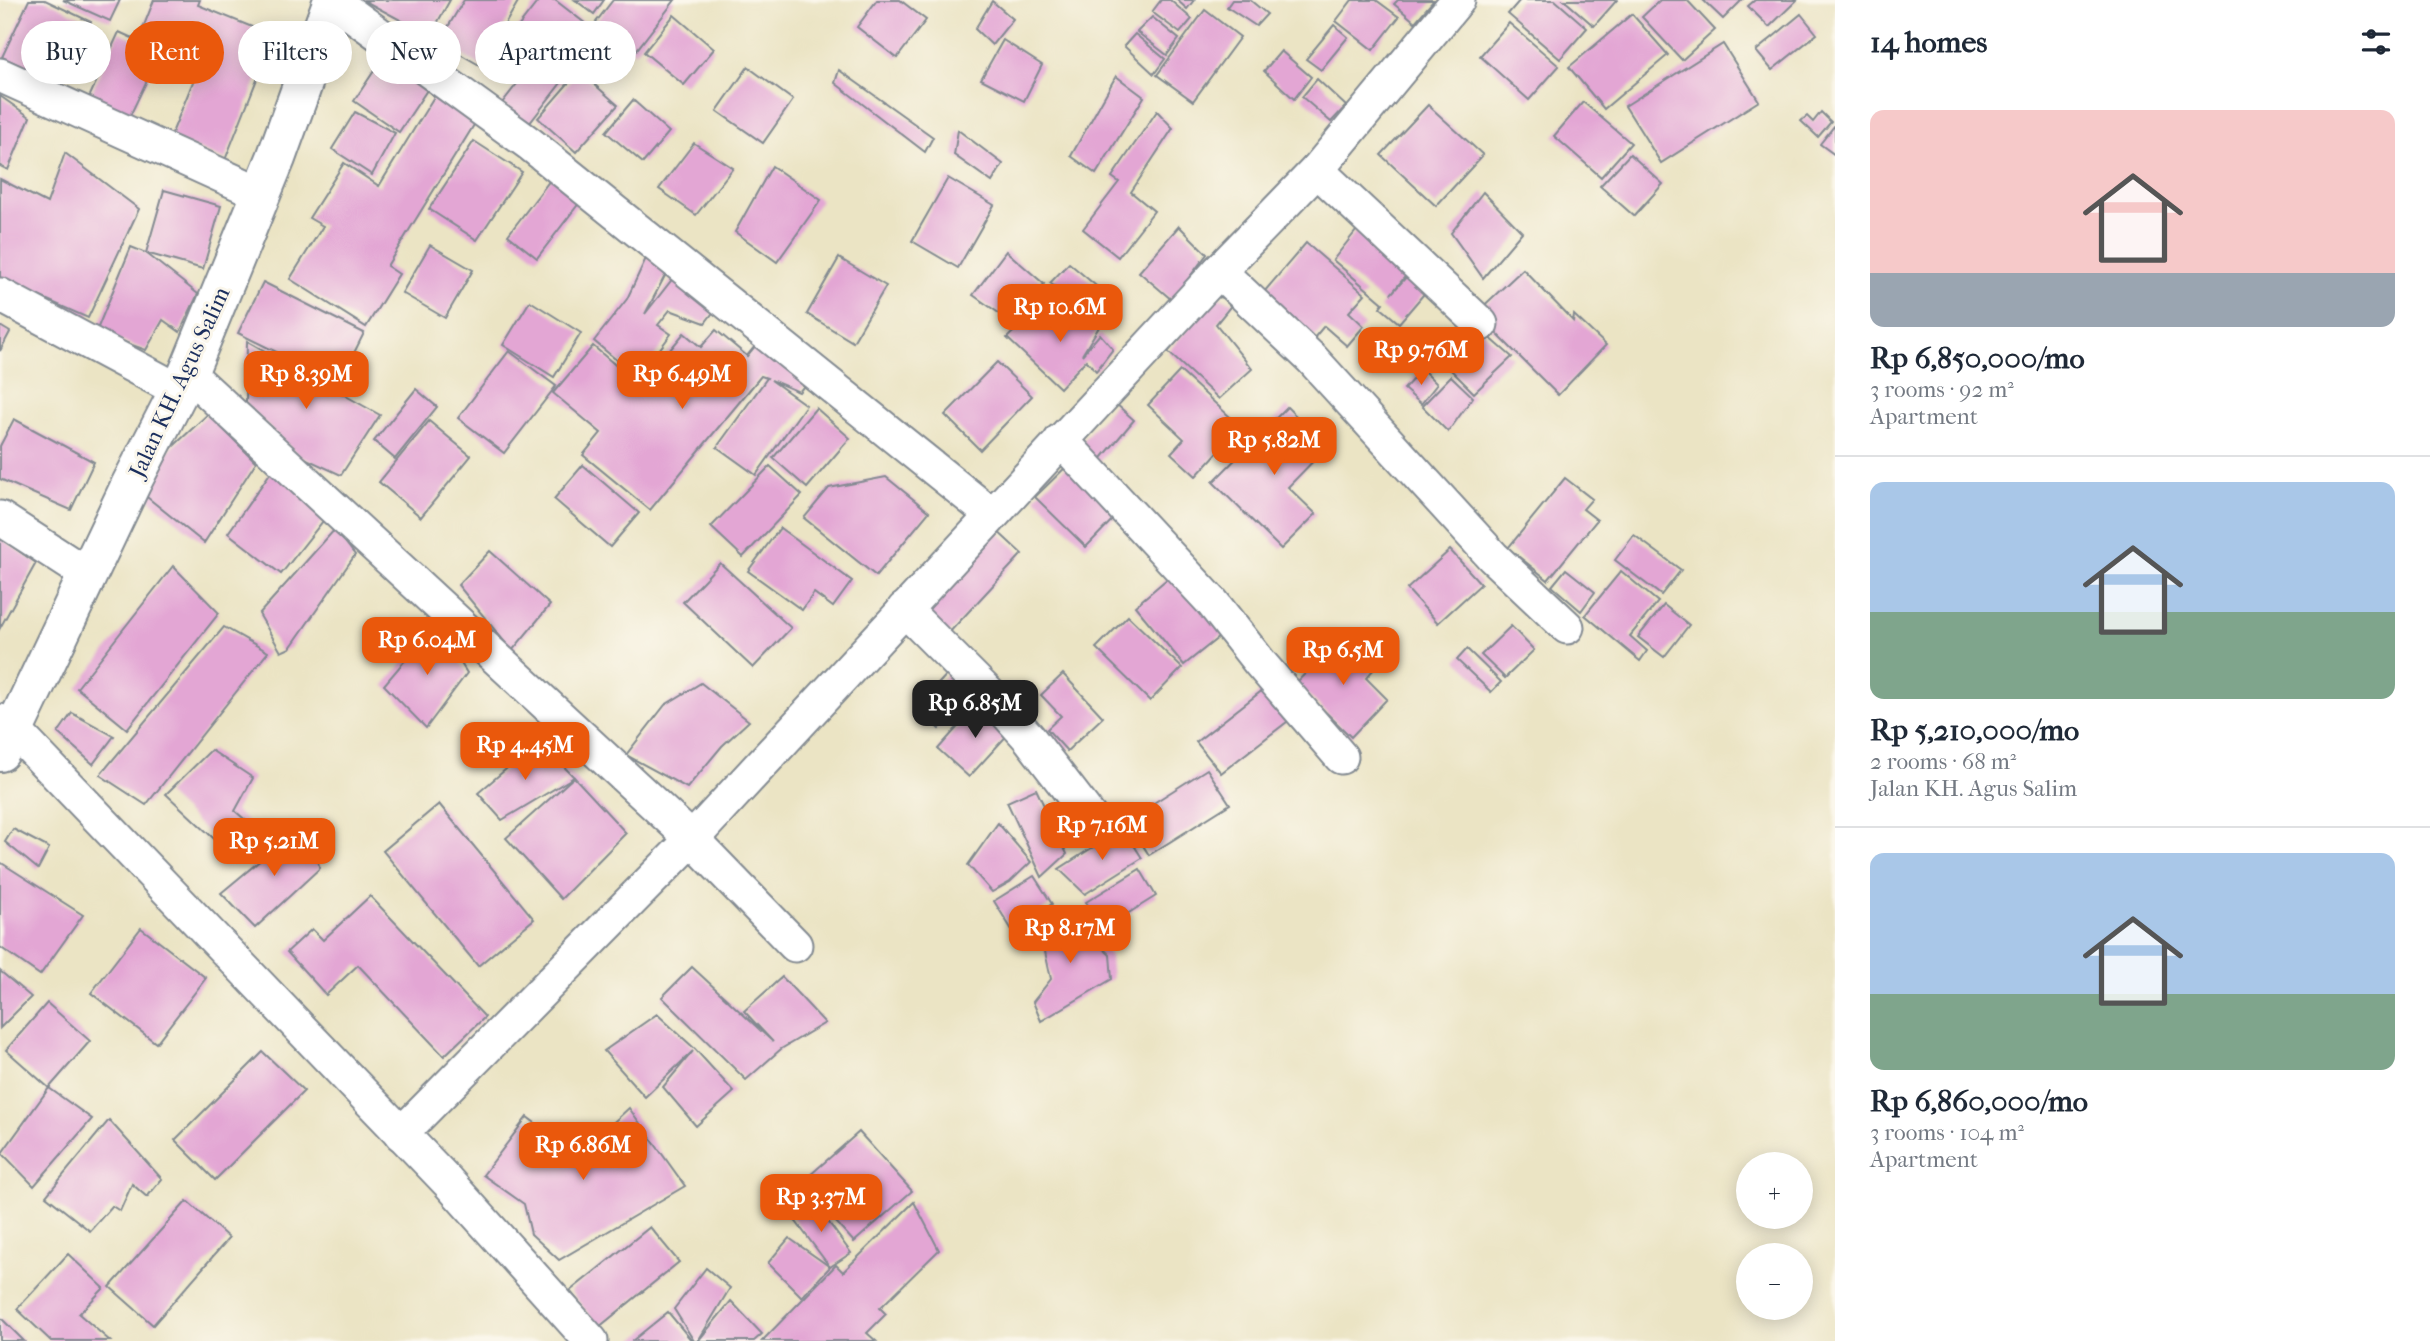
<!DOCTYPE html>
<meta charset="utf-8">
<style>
:root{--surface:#fff;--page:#f2f2f3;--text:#1f2937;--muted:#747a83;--line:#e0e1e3;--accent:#ea580c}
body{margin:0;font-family:"IM FELL French Canon",serif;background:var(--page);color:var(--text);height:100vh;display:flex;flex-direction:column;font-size:26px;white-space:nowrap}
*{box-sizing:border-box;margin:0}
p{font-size:23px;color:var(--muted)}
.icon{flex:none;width:38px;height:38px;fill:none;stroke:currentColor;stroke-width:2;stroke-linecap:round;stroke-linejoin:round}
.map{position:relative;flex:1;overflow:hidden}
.details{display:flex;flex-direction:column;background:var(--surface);width:595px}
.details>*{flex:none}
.top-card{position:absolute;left:21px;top:21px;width:665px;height:63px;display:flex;gap:14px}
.buttons{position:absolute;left:1736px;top:1152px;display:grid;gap:14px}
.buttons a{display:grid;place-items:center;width:77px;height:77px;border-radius:50%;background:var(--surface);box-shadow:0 4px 18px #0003;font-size:35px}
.price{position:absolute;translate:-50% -60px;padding:0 16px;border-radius:14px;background:var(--accent);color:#fff;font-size:23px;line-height:46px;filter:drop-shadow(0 2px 4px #0008)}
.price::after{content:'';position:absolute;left:50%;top:42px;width:21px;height:16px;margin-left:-10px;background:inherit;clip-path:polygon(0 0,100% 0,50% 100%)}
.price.on{background:#222;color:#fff}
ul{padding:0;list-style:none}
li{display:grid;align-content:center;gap:14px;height:371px;padding:0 35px}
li+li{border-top:2px solid var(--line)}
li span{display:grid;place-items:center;height:217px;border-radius:14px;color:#555}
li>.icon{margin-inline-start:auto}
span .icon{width:126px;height:126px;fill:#fffc;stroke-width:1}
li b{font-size:30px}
h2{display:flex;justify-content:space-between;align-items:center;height:84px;padding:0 35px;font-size:30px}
.pill{padding:0 24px;border-radius:32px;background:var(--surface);box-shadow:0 4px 18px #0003;font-size:24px;line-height:63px}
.pill.on{background:var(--accent);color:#fff}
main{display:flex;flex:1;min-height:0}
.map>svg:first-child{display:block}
.building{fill:#e3a6d4}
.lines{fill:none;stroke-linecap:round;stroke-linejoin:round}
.minor-casing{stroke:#838a91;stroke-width:37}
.secondary-casing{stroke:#838a91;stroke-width:42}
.minor{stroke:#fff;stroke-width:33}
.secondary{stroke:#fff;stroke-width:38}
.labels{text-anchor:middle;stroke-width:6;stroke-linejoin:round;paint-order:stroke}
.street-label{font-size:23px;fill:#1b2f5e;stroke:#fbf7ec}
</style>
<main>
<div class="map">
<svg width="1835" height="1341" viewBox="0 0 1835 1341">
<rect width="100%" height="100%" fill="#fbf7ec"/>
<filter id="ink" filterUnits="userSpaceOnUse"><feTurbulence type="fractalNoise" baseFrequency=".0143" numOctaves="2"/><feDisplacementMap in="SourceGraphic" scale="14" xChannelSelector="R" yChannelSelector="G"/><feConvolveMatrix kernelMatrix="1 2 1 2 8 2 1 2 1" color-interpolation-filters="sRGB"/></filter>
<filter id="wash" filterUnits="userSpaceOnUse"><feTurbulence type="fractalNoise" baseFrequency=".00686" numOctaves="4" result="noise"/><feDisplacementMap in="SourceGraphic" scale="28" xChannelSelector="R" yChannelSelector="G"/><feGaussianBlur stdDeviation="1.57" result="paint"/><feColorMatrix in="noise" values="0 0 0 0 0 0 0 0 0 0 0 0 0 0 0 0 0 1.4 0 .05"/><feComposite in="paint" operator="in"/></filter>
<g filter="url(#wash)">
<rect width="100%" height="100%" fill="#ebe4c4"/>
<g id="blocks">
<!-- building -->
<g class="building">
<path d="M29,0H45L91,22L60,85L2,57Z"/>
<path d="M63,0H120L110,21Z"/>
<path d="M154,0H200L198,5L274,36L225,160L170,138L197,72L175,64L183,44L143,28Z"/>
<path d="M363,0H450L430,36Z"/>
<path d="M464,0H519L481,66L439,42Z"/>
<path d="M539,0H555L599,34L529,124L502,103L520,80L493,59Z"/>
<path d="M575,0H604L594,14Z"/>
<path d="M613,0H675L635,52L596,22Z"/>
<path d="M877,0H900L926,20L897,58L857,27Z"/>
<path d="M1161,0H1170L1192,19L1180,33L1152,12Z"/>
<path d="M1177,0H1194L1187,9Z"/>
<path d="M1232,0H1250L1267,14L1256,26L1227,7Z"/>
<path d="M1352,0H1376L1399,17L1373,50L1336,21Z"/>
<path d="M1398,0H1434L1415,22L1394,4Z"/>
<path d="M1520,0H1555L1587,28L1560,59L1508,14Z"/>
<path d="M1564,0H1617L1594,26Z"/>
<path d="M1660,0H1687L1715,30L1682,60L1642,17Z"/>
<path d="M1703,0H1742L1723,19Z"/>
<path d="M1755,0H1797L1769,27L1748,6Z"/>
<path d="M992,1L1013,19L992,45L975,29Z"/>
<path d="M1205,10L1240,37L1193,101L1157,75Z"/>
<path d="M1632,14L1668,55L1604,109L1569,67Z"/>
<path d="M1801,14L1817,34L1772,70L1756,51Z"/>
<path d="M674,15L714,49L684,85L644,52Z"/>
<path d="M1152,17L1179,39L1167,55L1137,32Z"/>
<path d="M1509,23L1559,66L1529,100L1480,56Z"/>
<path d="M1334,25L1348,37L1321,70L1306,59Z"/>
<path d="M119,32L161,51L128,120L87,102Z"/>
<path d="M1135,34L1165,59L1154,74L1124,46Z"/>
<path d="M1003,40L1042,65L1024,101L981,79Z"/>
<path d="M1723,44L1759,101L1661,163L1625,106Z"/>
<path d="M390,47L435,78L399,132L354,101Z"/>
<path d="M1281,51L1311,77L1294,99L1264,71Z"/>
<path d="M748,67L793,100L763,143L717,111Z"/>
<path d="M839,70L933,137L925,152L835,83Z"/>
<path d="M579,71L618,105L576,152L538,118Z"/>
<path d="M1116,76L1144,97L1096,174L1071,156Z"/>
<path d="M1317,79L1346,106L1331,122L1302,97Z"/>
<path d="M435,95L477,120L387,266L399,274L366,327L290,279L323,226L309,218L344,163L379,186Z"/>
<path d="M0,96L30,117L8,170L0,166Z"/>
<path d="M633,100L669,132L643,163L606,132Z"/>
<path d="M1583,102L1631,143L1601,177L1554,136Z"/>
<path d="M1428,105L1483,155L1436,206L1381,155Z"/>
<path d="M1157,111L1173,128L1131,192L1154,211L1118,257L1083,229L1119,182L1112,177Z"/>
<path d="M355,112L395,133L372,175L332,149Z"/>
<path d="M1821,112L1831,122L1818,137L1801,121L1807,116L1813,122Z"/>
<path d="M1835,125V155L1820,144Z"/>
<path d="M958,130L1003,164L992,182L954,155Z"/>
<path d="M474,141L522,172L477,240L429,209Z"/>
<path d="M694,143L733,168L696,215L659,189Z"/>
<path d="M65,153L139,209L88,318L0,279V179L47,203Z"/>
<path d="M1630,154L1663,184L1634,216L1600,186Z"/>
<path d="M772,166L821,200L777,262L735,232Z"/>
<path d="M554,175L583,198L537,258L508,235Z"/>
<path d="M948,178L994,205L958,268L912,241Z"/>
<path d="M164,190L221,206L203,269L146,253Z"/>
<path d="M1483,192L1522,232L1483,278L1451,233Z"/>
<path d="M1364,221L1415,264L1391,294L1417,265L1435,281L1399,323L1380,307L1383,303L1333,260Z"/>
<path d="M1179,226L1207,254L1172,300L1139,272Z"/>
<path d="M1306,243L1365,294L1349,312L1364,326L1347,346L1324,326L1309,344L1258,299Z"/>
<path d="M430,245L473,270L445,318L402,293Z"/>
<path d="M131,247L146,253L198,294L180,332L163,320L146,350L96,332Z"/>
<path d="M1006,251L1044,284L1013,323L973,295Z"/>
<path d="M647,256L667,272L645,314L674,277L715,310L705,323L670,310L658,325L671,334L644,370L620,363L594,341L627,299Z"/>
<path d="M839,258L886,286L853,342L807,314Z"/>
<path d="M1069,263L1107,295L1089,314L1050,283Z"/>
<path d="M1523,269L1573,321L1574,315L1606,345L1558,395L1476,313Z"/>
<path d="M263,282L364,333L339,383L238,333Z"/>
<path d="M1216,296L1234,302L1216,324L1252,369L1219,399L1168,352Z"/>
<path d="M530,301L581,333L554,377L503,345Z"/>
<path d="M1064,305L1099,327L1082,355L1100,334L1113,349L1096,371L1086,360L1060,388L1007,338L1036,310L1051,324Z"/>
<path d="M0,326L10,332L0,351Z"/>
<path d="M1480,329L1512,357L1474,393L1446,365Z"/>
<path d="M716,330L747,356L760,340L808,381L799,392L771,380L806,405L756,475L717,447L767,378L761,376L650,510L583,455L601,433L553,393L593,346L640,386L684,333L701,347Z"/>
<path d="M247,341L380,415L341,475L298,455L246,405Z"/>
<path d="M509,351L556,386L504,453L458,418Z"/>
<path d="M997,362L1032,396L980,450L945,415Z"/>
<path d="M1422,369L1437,384L1421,404L1404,389Z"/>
<path d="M1180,371L1241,427L1196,476L1171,453L1184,439L1148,405Z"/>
<path d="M1451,376L1473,397L1448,432L1422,406Z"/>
<path d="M416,389L437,407L395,459L374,441Z"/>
<path d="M1115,403L1134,420L1097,464L1077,447Z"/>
<path d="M1287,407L1327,447L1288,487L1316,514L1281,549L1213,482Z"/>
<path d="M816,408L850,438L807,488L773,458Z"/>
<path d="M208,414L256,462L204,543L132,485Z"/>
<path d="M14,419L94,462L71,510L0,479V446Z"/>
<path d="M429,421L471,456L421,517L379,482Z"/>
<path d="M1070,463L1120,512L1086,547L1035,497Z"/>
<path d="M583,465L639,513L610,547L554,499Z"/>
<path d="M770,466L802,495L743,557L711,527Z"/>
<path d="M273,469L326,517L281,574L228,533Z"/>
<path d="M886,477L929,512L876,576L804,518L829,488Z"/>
<path d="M1565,478L1592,499L1583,509L1597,520L1548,580L1508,548Z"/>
<path d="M780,528L852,581L833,607L814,593L802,610L748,571Z"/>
<path d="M994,528L1022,554L947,635L920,609Z"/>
<path d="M335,529L355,555L290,648L281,652L259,614Z"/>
<path d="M1634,535L1681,570L1661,595L1615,560Z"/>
<path d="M0,538L36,563L0,628Z"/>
<path d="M1450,550L1481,584L1438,623L1407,589Z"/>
<path d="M490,551L550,605L512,651L458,585Z"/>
<path d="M720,563L791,628L753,668L683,602Z"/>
<path d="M173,566L219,613L127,729L77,688Z"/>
<path d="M1566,569L1595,592L1581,611L1552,586Z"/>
<path d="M1621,571L1658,602L1630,636L1647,651L1640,661L1585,615Z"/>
<path d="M1174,573L1224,633L1184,665L1135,606Z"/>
<path d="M1664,605L1689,625L1664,657L1638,637Z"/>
<path d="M1128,616L1182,668L1150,701L1096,648Z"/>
<path d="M436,624L467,673L426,728L384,685Z"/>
<path d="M1511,626L1534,650L1505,678L1481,655Z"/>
<path d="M224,627L268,652L146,805L100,775Z"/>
<path d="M1341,637L1374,669L1366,678L1387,699L1351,737L1296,683Z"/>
<path d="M1467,649L1501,682L1491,692L1457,660Z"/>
<path d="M951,670L974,691L939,729L916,708Z"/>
<path d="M1063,674L1103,717L1067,751L1047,729L1061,716L1041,695Z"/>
<path d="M701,683L749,721L722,746L687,788L626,755L665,705Z"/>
<path d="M1268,686L1292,718L1221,773L1196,742Z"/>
<path d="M980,702L1011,731L969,777L938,749Z"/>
<path d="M72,713L114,736L93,764L58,733Z"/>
<path d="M539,741L574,777L502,820L478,793Z"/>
<path d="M211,750L253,778L235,811L263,835L238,861L166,794Z"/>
<path d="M1207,769L1230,804L1149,855L1127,820Z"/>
<path d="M574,777L626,833L561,899L506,838Z"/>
<path d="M1036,789L1067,854L1042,877L1007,802Z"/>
<path d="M439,804L534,919L478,966L383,851Z"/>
<path d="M998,823L1031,862L1010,882L992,892L968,865Z"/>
<path d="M303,825L320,868L255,928L221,893Z"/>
<path d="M1123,828L1142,858L1085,894L1059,869Z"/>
<path d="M13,829L49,848L38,869L5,842Z"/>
<path d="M0,862L83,915L40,975L0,947Z"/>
<path d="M1140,869L1156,896L1103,929L1086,902Z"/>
<path d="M1034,876L1052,904L1012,930L994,901Z"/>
<path d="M370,896L485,1017L444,1056L358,965L326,995L287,952L312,929L323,940Z"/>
<path d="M1050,914L1080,927L1110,955L1112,979L1041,1021L1033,1002L1051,979L1044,947L1037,928Z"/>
<path d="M141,928L206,978L156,1043L91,993Z"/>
<path d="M692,967L773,1042L744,1011L782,977L825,1023L781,1049L746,1080L662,997Z"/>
<path d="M0,971L31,997L0,1028Z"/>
<path d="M47,1003L90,1041L49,1088L6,1050Z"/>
<path d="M657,1014L695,1049L734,1092L696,1126L663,1087L693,1051L645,1097L604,1051Z"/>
<path d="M263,1052L304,1091L215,1180L175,1140Z"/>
<path d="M49,1088L92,1119L34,1186L2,1153Z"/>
<path d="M629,1108L685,1186L559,1260L531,1234L524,1204L483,1175L527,1117L578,1155Z"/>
<path d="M109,1120L162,1179L147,1197L132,1184L120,1211L112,1206L90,1231L46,1196Z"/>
<path d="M859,1132L912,1191L854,1242L801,1183Z"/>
<path d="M187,1201L229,1238L153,1325L110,1287Z"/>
<path d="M813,1201L851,1253L830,1267L791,1215Z"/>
<path d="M914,1202L939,1250L880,1308L886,1314L867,1333L876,1341H762L836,1265L843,1272Z"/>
<path d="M650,1227L679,1262L599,1327L570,1291Z"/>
<path d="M789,1238L830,1267L802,1297L768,1263Z"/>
<path d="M68,1254L104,1288L79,1314L110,1341H51L17,1309Z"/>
<path d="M706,1268L730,1288L698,1341H694L674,1309Z"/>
<path d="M731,1301L762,1334L754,1341H698Z"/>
<path d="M668,1312L692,1341H632Z"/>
<path d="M0,1317L24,1341H0Z"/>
</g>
</g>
</g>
<g filter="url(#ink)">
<use href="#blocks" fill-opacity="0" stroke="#838a91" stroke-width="2"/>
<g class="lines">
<defs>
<g id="minor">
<path d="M332,0L530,144L992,515"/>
<path d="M0,75L262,194"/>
<path d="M1317,170L1481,324"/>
<path d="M1219,271L1312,359L1493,557L1567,627"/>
<path d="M0,295L178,390"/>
<path d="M188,373L692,839L795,945"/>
<path d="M1061,440L1212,602L1260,663L1341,757"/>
<path d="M0,518L88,575"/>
<path d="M904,609L996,701L1029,738L1100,830"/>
<path d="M0,721L14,730L448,1182L591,1341"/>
<path d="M401,1134L692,839L1219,271L1317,170L1458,0"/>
</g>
<path id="secondary" d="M0,752L14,730L131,484L188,373L276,158L333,0"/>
</defs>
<!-- minor casing -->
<use href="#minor" class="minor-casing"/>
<!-- secondary casing -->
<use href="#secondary" class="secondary-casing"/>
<!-- minor -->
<use href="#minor" class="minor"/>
<!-- secondary -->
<use href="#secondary" class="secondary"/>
</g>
</g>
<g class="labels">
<!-- street labels -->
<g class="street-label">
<text transform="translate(179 382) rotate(-65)" y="8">Jalan KH. Agus Salim</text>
</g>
</g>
</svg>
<div class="buttons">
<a>+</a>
<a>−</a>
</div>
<b class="price" style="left:1060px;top:344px">Rp 10.6M</b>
<b class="price" style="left:1421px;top:387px">Rp 9.76M</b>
<b class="price" style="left:306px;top:411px">Rp 8.39M</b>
<b class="price" style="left:682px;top:411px">Rp 6.49M</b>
<b class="price" style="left:1274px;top:477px">Rp 5.82M</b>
<b class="price" style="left:427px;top:677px">Rp 6.04M</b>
<b class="price" style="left:1343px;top:687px">Rp 6.5M</b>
<b class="price on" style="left:975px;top:740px">Rp 6.85M</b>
<b class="price" style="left:525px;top:782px">Rp 4.45M</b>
<b class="price" style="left:1102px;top:862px">Rp 7.16M</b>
<b class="price" style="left:274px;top:878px">Rp 5.21M</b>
<b class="price" style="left:1070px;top:965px">Rp 8.17M</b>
<b class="price" style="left:583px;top:1182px">Rp 6.86M</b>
<b class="price" style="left:821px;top:1234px">Rp 3.37M</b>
<div class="top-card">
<a class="pill">Buy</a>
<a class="pill on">Rent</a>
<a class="pill">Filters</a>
<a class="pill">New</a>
<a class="pill">Apartment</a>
</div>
</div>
<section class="details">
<h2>14 homes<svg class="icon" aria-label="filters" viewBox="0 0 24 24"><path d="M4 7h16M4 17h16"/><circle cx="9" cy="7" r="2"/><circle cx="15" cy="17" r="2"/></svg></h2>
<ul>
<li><span style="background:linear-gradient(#f6c9c9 75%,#9aa5b1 0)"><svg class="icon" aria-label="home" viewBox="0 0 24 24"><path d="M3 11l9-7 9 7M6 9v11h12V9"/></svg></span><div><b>Rp 6,850,000/mo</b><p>3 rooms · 92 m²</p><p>Apartment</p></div></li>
<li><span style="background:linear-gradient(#a9c7e8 60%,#7fa58c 0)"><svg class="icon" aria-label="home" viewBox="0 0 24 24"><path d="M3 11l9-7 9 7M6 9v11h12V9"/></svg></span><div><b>Rp 5,210,000/mo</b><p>2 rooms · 68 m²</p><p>Jalan KH. Agus Salim</p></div></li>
<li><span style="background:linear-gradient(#a9c7e8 65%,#7fa58c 0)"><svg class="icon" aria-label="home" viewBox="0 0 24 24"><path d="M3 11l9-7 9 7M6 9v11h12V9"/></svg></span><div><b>Rp 6,860,000/mo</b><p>3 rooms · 104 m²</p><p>Apartment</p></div></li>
</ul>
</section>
</main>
